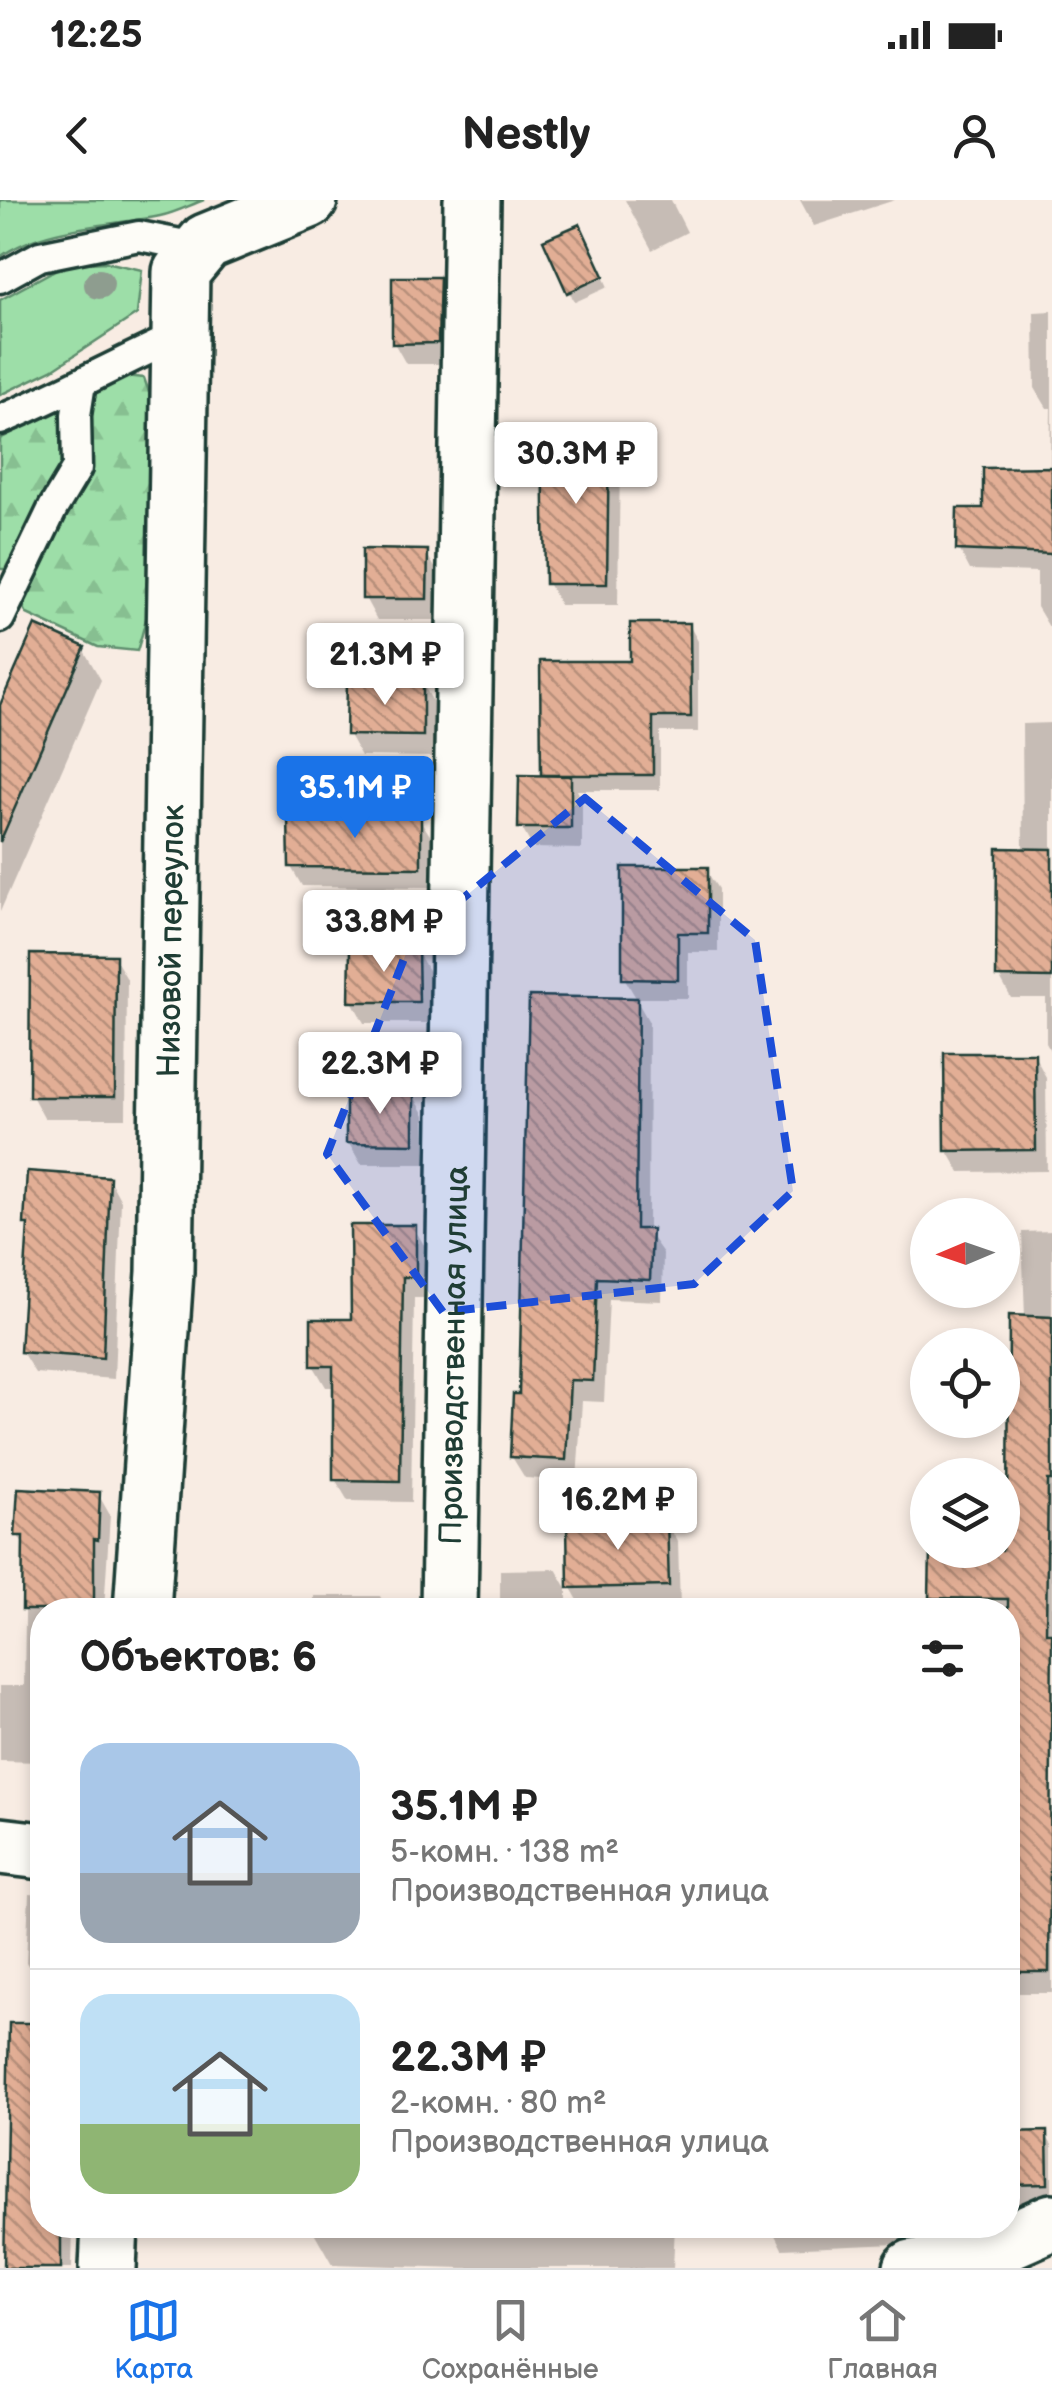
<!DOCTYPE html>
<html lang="ru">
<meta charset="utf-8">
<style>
:root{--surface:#fff;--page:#f6f6f6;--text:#222;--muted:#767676;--line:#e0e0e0;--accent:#1a73e8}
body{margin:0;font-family:"Balsamiq Sans",sans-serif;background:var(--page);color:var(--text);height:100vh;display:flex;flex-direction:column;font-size:38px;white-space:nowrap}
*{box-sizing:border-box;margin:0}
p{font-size:32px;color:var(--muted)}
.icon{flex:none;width:55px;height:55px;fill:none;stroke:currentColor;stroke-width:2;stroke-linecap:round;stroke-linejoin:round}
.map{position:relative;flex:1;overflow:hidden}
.side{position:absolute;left:30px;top:1398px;width:990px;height:640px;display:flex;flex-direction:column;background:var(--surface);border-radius:40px;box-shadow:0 5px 15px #0003}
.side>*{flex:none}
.needle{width:65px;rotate:268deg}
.controls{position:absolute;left:910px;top:998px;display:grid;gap:20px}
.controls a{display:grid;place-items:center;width:110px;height:110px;border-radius:50%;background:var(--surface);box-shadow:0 5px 15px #0003;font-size:50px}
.price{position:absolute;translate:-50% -85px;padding:0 22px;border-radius:10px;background:#fff;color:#222;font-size:32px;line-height:65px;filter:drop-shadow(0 2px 5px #0008)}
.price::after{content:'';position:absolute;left:50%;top:60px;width:30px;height:22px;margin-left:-15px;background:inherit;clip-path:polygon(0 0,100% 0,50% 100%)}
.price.on{background:var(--accent);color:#fff}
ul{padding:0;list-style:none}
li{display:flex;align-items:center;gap:30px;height:250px;padding:0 50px}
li+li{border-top:2px solid var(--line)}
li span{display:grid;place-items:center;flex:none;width:280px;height:200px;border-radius:30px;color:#555}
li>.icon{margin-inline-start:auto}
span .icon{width:120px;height:120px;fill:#fffc;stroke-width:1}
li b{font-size:42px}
h2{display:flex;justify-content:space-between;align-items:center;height:120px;padding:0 50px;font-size:42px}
.status{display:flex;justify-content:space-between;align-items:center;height:70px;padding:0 50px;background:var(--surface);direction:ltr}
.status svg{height:28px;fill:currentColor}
header{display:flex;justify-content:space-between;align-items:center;height:130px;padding:0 50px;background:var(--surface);font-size:45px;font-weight:600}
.menu{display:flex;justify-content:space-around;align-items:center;height:140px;border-top:2px solid var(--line);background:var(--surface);font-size:28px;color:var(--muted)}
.menu a{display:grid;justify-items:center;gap:5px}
.menu .on{color:var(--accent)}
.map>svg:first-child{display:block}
.grass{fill:#9ddea8;stroke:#5e8e6e;stroke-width:2.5}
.forest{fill:url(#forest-firs);stroke:#5e8e6e;stroke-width:2.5}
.shadow{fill:#0003}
.building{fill:url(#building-back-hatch);stroke:#1f3d34;stroke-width:2.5}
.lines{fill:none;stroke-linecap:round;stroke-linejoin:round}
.service-casing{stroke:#1f3d34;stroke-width:35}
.minor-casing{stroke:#1f3d34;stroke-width:62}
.service{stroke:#fdfcf7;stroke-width:28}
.minor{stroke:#fdfcf7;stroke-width:55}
.tree{fill:#8e9d8f}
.marked{fill:#1d4ed8;fill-opacity:0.2;stroke:#1d4ed8;stroke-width:8;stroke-dasharray:20 12;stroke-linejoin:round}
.labels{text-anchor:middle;stroke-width:8;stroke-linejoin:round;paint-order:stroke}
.street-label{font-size:32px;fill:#1f3d34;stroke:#fdfcf7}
</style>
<div class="status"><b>12:25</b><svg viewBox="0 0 49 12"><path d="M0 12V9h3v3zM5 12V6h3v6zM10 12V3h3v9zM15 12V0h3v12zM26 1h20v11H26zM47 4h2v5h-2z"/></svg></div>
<header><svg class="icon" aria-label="back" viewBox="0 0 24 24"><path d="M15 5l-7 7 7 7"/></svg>Nestly<svg class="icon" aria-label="person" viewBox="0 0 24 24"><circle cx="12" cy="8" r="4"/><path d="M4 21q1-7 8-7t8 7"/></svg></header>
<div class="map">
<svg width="1052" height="2068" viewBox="0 0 1052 2068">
<defs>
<pattern id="forest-firs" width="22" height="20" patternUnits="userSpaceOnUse" patternTransform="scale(2.5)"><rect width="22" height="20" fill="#9ddea8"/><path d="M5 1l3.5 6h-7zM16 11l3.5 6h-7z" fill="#87bf91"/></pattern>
<pattern id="building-back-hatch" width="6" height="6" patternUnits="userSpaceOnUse" patternTransform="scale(2.5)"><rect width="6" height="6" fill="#e2ae95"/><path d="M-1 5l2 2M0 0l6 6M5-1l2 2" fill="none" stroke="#b78f7a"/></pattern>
</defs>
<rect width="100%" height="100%" fill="#f8ece3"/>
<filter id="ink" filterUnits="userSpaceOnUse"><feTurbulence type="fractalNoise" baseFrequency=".01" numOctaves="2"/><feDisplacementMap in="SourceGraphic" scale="20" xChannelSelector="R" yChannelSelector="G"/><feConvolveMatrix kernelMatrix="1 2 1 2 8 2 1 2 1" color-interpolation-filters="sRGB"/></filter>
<g filter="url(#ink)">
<!-- grass -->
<g class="grass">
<path d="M0,0H204C190,5 175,13 160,16C109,26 43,26 0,57Z"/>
<path d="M106,62L142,70L137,114L52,170L0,195V100L66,64Z"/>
</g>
<!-- forest -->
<path class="forest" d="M124,176L144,178C173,252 161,376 137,451L98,447L27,414L5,369H0V239Z"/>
<!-- shadow -->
<g class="shadow">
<path d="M625,0H671L687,32L652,50Z"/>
<path d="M800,0H895L814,26Z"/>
<path d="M585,37L608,87L575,102L569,92Z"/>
<path d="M438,79L451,101L450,164H406L394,143Z"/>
<path d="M1052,111V427H1049L1037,407V372L970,370L959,349L986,310L1050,270L1051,208H1047L1035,188L1034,112Z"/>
<path d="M607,235L620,257L618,405H560L548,383Z"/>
<path d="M426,353L439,374L438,420H377L365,398Z"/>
<path d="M689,425L698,441V532H660V590H577L582,600V649L533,648L521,627L545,578L543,574L633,464Z"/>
<path d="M83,449L101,480L0,712V512Z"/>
<path d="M422,483L435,505L434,557L361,556L349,535Z"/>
<path d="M1052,523V854L1046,843V798H1011L999,776L1023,651L1022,524Z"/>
<path d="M419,618L431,637V687L302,686L291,667Z"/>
<path d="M706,670L718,689V752H688V798H636L625,779Z"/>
<path d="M417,751L429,772L430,823H364L352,801Z"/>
<path d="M114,757L127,779L126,918H44L32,896Z"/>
<path d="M637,801L649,822L648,1032L663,1053L662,1101L609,1099L604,1202L582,1201L577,1281L525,1278L512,1257L522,1196Z"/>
<path d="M1034,855L1046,877L1047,971L960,972L947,950Z"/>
<path d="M412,893L425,915V964H361L348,942Z"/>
<path d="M109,979L121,1001L114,1179L35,1173L22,1152L30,1030L26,1024Z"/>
<path d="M414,1028L427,1050V1098H414L411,1302L348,1301L335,1279L336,1187H326L313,1165L353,1121Z"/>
<path d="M1052,1031V1793H1008V1410H939L931,1398L932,1350H1002L1010,1338L1025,1118L1022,1032Z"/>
<path d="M98,1294L110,1315L104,1410H42V1562L0,1561V1486H24L26,1349L18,1336Z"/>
<path d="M665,1321L678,1342L680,1407L583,1409L571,1388Z"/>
<path d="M556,1369L567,1388V1410H500V1370Z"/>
<path d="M314,1396H380L387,1410H314Z"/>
<path d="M29,1694L42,1695V1784H39L26,1762Z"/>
<path d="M10,1859L42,1860V2025H73L72,2068H6Z"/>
<path d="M1008,1934H1045L1052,1945V2005L1008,2006Z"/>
<path d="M310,2025H675L673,2068H462L332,2064Z"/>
<path d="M770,2025H918L919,2043L782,2049Z"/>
</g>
<!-- building -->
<g class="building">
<path d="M580,24L604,76L567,93L543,40Z"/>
<path d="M392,77H440L438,143L392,144Z"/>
<path d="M543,232L609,233L607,384H545Z"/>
<path d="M1052,267V354L956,350L957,308H983V268Z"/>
<path d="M362,349L428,350L427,399H362Z"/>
<path d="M630,423H690L691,517H653V575H541L540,461H630Z"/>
<path d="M35,425L85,447L0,642V505Z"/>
<path d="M347,480L423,481V536L346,535Z"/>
<path d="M519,575L571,576V628H518Z"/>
<path d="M347,615H421V668L289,667L288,616Z"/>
<path d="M997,648L1052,649V778L996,777Z"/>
<path d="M622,667H708V733H678V780L622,779Z"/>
<path d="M350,748H418L419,802H349Z"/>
<path d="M30,754L116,755L115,897H29Z"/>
<path d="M529,796L638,798L636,1029H652L650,1080L597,1078L593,1181L570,1180L566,1260L510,1257L513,1194H519Z"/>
<path d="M944,853H1035L1036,950L945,951Z"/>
<path d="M346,890H414V944L346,943Z"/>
<path d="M27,971L110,977L103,1158L20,1152L28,1024H24Z"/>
<path d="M350,1025H416V1077H403L400,1281L333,1280V1166H311V1119H351Z"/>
<path d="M1009,1115L1052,1117V1280H1048L1046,1433H1052L1049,1772H1008V1399L929,1398L930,1350H1002V1336H1008Z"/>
<path d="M18,1288L100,1292L98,1340L94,1339V1410H22L23,1336H15Z"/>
<path d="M667,1318L669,1386L568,1388L567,1321Z"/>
<path d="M9,1823H42V2025H61V2068H4Z"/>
<path d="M1047,1931L1048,1984L1008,1985V1932Z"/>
</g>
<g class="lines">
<defs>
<g id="service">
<path d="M0,78L40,56L139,36L201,48"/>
<path d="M0,220C61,195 119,162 180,135"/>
<path d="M0,418L53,308L77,268L76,215L81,183"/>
</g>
<g id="minor">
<path id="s1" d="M142,1410L165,1072L181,72L206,42L309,0"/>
<path id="s2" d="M449,1410L472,0"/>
<path d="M0,1646L42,1651"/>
<path d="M108,2068L110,2025"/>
<path d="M912,2068L966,2060L1052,2022"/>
</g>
</defs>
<!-- service casing -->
<use href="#service" class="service-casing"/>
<!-- minor casing -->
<use href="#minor" class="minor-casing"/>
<!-- service -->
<use href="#service" class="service"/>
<!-- minor -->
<use href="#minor" class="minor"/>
</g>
<!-- trees -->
<circle class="tree" cx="99" cy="84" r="15"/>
</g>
<!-- marked area -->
<path class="marked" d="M585,598L755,740L793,991L694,1084L443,1112L327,954L411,741Z"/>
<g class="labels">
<!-- street labels -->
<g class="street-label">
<text dy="11" stroke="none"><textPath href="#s1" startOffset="670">Низовой переулок</textPath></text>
<text dy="11" stroke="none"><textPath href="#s2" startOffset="255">Производственная улица</textPath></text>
</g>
</g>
</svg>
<div class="controls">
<a><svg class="needle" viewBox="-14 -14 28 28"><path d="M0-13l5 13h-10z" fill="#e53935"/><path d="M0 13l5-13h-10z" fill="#767676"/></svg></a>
<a><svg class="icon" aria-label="locate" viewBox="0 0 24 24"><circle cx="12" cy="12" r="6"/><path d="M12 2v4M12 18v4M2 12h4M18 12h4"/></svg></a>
<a><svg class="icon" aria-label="layers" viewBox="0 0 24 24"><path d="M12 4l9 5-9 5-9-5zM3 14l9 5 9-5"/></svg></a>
</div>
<b class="price" style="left:576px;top:307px">30.3M ₽</b>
<b class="price" style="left:385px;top:508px">21.3M ₽</b>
<b class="price on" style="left:355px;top:641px">35.1M ₽</b>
<b class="price" style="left:384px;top:775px">33.8M ₽</b>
<b class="price" style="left:380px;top:917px">22.3M ₽</b>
<b class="price" style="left:618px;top:1353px">16.2M ₽</b>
<section class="side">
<h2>Объектов: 6<svg class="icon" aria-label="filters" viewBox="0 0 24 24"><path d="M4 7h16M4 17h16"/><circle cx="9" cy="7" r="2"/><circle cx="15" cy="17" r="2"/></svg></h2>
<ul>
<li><span style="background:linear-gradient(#a9c7e8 65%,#9aa5b1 0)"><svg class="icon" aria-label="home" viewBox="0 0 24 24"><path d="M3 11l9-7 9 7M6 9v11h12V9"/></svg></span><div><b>35.1M ₽</b><p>5-комн. · 138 m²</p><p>Производственная улица</p></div></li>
<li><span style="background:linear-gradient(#bfe0f5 65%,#8fb573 0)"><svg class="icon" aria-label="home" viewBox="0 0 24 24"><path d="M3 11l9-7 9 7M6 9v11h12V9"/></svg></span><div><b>22.3M ₽</b><p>2-комн. · 80 m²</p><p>Производственная улица</p></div></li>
</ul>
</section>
</div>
<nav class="menu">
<a class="on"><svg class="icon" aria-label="map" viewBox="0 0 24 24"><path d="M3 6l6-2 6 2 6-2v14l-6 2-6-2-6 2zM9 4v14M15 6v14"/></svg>Карта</a>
<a><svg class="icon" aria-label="saved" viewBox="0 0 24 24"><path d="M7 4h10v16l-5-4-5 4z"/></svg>Сохранённые</a>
<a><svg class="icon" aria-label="home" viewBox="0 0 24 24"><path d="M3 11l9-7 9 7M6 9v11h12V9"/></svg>Главная</a>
</nav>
